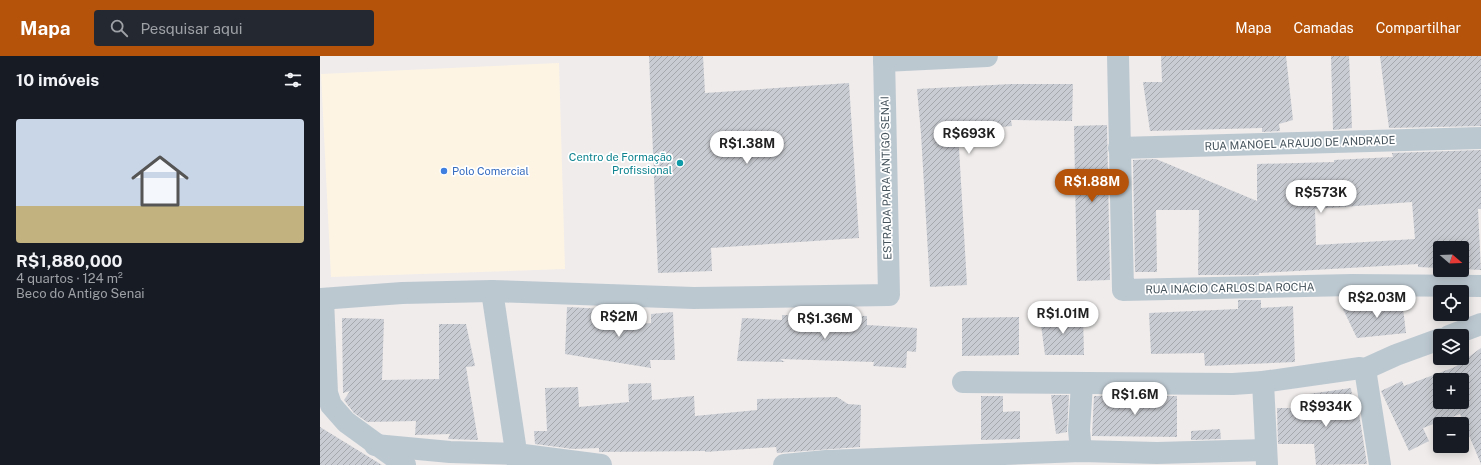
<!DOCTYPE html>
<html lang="pt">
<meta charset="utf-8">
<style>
:root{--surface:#171b24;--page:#242831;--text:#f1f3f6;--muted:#9ea1a6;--accent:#b45309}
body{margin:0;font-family:"Public Sans",sans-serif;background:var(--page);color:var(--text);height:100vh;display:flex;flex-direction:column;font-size:15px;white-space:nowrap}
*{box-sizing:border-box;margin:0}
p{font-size:13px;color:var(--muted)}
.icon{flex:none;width:22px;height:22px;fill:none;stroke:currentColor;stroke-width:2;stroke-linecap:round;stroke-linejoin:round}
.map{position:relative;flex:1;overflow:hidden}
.details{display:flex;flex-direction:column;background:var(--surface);width:320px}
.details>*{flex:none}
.needle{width:26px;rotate:109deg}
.fabs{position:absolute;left:1113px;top:185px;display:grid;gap:8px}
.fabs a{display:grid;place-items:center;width:36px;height:36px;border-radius:4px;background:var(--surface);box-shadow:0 2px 10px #0003;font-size:20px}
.price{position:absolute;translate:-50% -34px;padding:0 9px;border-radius:14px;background:#fff;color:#222;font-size:13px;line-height:26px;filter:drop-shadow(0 1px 2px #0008)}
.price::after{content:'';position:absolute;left:50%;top:24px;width:12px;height:9px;margin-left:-6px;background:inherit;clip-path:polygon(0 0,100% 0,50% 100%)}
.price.selected{background:var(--accent);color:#fff}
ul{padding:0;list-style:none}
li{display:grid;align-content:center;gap:8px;height:212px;padding:0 16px}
li span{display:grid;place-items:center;height:124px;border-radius:4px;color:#555}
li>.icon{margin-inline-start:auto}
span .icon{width:72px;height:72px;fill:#fffc;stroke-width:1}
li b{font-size:17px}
h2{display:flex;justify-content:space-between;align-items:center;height:48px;padding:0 16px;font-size:17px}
header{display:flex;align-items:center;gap:24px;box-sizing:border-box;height:56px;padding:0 20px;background:var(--accent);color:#fff}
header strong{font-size:19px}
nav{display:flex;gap:22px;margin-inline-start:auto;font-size:14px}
.search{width:280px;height:36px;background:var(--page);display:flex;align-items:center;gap:10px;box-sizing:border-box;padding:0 14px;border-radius:4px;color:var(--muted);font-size:15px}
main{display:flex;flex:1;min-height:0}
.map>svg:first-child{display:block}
.commercial{fill:#fdf4e3}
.building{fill:url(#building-hatch);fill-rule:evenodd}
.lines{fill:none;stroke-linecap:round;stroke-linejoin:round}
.minor{stroke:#bcc8d0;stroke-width:22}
.culture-dot{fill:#0f9aa8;stroke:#fff;stroke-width:1.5}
.shop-dot{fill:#3f7fe0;stroke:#fff;stroke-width:1.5}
.labels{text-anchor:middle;stroke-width:3.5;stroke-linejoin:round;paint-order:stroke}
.street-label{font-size:11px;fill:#44525b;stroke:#fff}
.culture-label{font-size:11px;fill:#0d838f;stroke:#fff;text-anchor:end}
.shop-label{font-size:11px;fill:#366cbe;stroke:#fff;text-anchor:start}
</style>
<header>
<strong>Mapa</strong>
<div class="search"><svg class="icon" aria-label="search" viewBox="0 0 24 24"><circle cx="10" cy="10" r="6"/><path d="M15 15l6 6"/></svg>Pesquisar aqui</div>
<nav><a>Mapa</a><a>Camadas</a><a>Compartilhar</a></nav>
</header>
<main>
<section class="details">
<h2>10 imóveis<svg class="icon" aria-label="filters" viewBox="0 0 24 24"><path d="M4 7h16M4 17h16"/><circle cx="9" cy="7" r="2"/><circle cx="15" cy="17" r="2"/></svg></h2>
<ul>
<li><span style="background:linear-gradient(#c9d6e8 70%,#c2b280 0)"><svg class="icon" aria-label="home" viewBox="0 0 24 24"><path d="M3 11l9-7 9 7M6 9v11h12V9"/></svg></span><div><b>R$1,880,000</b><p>4 quartos · 124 m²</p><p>Beco do Antigo Senai</p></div></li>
</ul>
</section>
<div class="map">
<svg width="1161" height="409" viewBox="0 0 1161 409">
<defs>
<pattern id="building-hatch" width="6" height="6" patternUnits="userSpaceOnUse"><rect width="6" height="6" fill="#c9ccd2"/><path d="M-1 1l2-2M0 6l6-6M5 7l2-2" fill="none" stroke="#a5a8ad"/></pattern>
</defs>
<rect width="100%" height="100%" fill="#f0ecec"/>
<!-- commercial -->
<path class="commercial" d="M239,7L245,213L11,221L1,18Z"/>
<!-- building -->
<g class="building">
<path d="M329,0H383L385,37L529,27L539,182L391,192L392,215L338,217Z"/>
<path d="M841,0H966L973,64L959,68L960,75L942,76V72L830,75L823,26H842Z"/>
<path d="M1011,0H1029L1032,72L1013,74Z"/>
<path d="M1060,0H1161V70L1069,72Z"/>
<path d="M691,28H753L752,65L691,64L692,70L638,75L647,229L610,231L601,78L597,33Z"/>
<path d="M787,69L790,224L757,225L754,70Z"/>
<path d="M1161,94V153H1158L1161,214L1142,213V192H1120V212L1098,211V208L939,217V219H878L879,154H836L837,216H815L813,104L836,103L937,145V108L1014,106V104L1073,101L1072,97ZM1092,146L1095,183L996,189L995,153Z"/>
<path d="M918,244H941V252L973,250L975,306L885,310L884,297L831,298L829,257L918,253Z"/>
<path d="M1082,244L1086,277L1037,282L1022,251Z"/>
<path d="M247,251L285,253L284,271L331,267V258L353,256L355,304H330L331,312L245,298Z"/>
<path d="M462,259L547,260V269L597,272L596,296L587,295L586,312L553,310L554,306L460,303L465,306L417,305L422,262L462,264Z"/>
<path d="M763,260L764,299H725L720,261Z"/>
<path d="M699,261V299L642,300V262Z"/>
<path d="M22,262L64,263L62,324L119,323V268H146L155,310L146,311L158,384L128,383L130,378L95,379L96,365L47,366L34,357L24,344L30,335L23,337Z"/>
<path d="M1161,292V408L1140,358L1103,372L1109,385L1089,395L1061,335L1082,325L1084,330L1135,311ZM1120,324H1142V346H1120Z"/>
<path d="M331,327L332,344L374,340L375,360L437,354V343L517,341L528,348L541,349L540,391L457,397L456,391L385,396V395L279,396V392L253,393L215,388L214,375H227L225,332L258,331L259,351L309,346L308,328Z"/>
<path d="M1031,332L1033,347L1037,345L1047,408L996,409L994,388H958L957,352H991L989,338Z"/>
<path d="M731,339H749L747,376L736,378Z"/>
<path d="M661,340H683V356L700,355V383L661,384Z"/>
<path d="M774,340H857V381L772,380Z"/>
<path d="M0,371L62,409H0Z"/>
<path d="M900,373L901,383L871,384V375Z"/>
</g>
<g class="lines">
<!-- minor -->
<g class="minor">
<path d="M798,0L803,234L1032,229L1161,230"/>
<path d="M564,5L667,0"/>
<path d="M799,92L1161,82"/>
<path d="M172,235L198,409"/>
<path d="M0,243L82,237L172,235L374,242L569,239L564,0"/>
<path d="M3,243L7,337L11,349L26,366L85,409"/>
<path d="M1129,280L1161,268"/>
<path d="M1045,313L1060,409"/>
<path d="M643,326L913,328L943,326L1040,312L1045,313L1076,299L1120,283"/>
<path d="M943,326L947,409"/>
<path d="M55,389L130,396L196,398L281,409"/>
<path d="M761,395L759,374L762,328"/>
<path d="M464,409L506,405L761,395L837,397L946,394"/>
</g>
</g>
<!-- markers -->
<circle class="culture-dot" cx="360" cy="107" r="4"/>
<circle class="shop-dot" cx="124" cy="115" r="4"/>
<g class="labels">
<!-- street labels -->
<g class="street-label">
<text transform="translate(980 87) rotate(-2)" y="4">RUA MANOEL ARAUJO DE ANDRADE</text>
<text transform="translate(566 122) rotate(-91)" y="4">ESTRADA PARA ANTIGO SENAI</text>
<text transform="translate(910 232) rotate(-1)" y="4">RUA INACIO CARLOS DA ROCHA</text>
</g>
<!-- culture labels -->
<g class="culture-label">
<text x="352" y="105">Centro de Formação<tspan x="352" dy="13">Profissional</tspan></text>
</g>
<!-- shop labels -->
<g class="shop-label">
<text x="132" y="119">Polo Comercial</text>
</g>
</g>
</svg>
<div class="fabs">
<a><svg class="needle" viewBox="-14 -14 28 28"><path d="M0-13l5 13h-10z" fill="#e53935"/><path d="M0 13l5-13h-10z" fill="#9ea1a6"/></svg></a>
<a><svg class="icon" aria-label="locate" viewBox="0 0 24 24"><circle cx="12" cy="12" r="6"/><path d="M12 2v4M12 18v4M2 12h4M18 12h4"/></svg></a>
<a><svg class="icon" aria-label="layers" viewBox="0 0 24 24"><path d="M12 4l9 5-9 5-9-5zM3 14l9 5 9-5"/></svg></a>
<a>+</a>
<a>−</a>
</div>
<b class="price" style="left:649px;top:99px">R$693K</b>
<b class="price" style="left:427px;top:109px">R$1.38M</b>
<b class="price selected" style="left:772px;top:147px">R$1.88M</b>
<b class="price" style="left:1001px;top:158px">R$573K</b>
<b class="price" style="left:1057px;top:263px">R$2.03M</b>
<b class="price" style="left:743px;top:279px">R$1.01M</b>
<b class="price" style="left:299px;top:282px">R$2M</b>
<b class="price" style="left:505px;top:284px">R$1.36M</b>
<b class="price" style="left:815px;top:360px">R$1.6M</b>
<b class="price" style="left:1006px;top:372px">R$934K</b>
</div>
</main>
